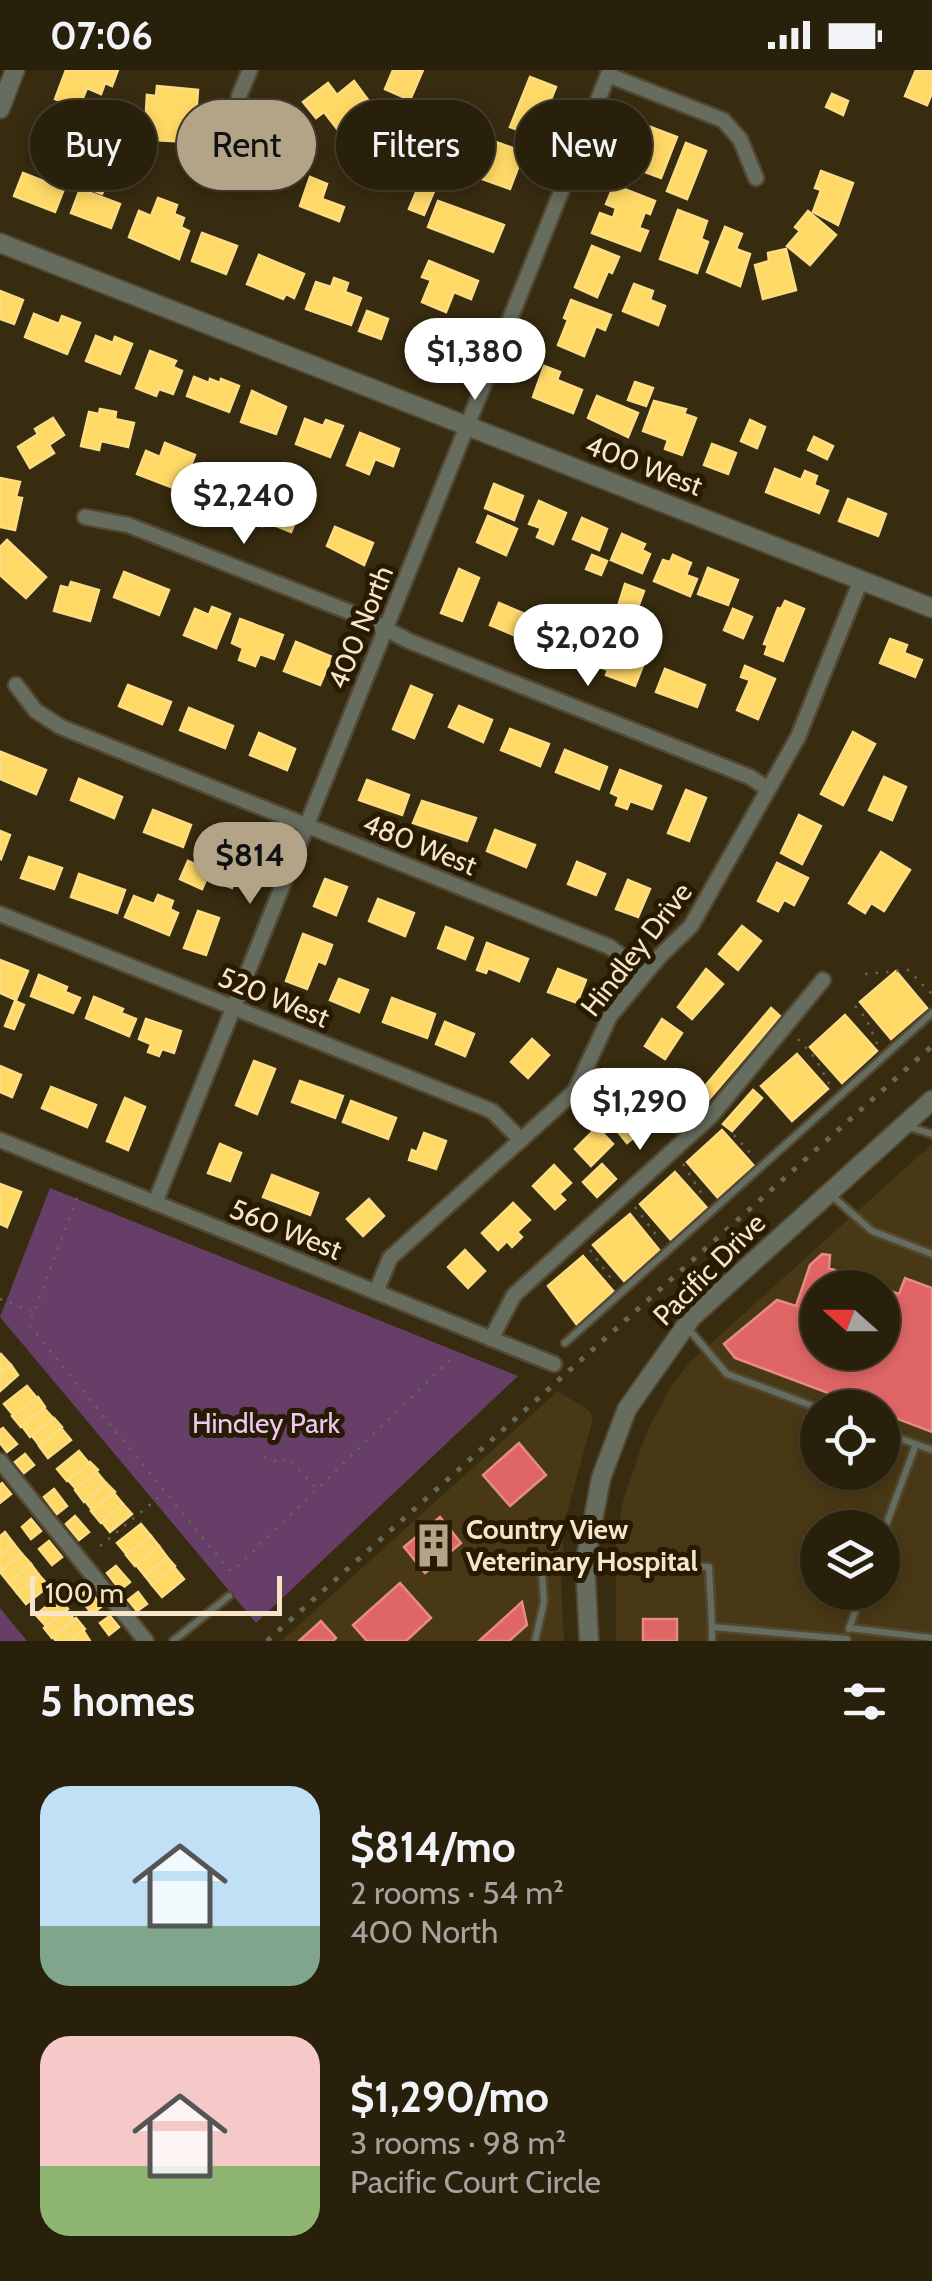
<!DOCTYPE html>
<meta charset="utf-8">
<style>
:root{--surface:#29200c;--page:#312815;--text:#f1f3f6;--muted:#a5a39d;--line:#453e2d;--accent:#b3a488}
body{margin:0;font-family:Cabin,sans-serif;background:var(--page);color:var(--text);height:100vh;display:flex;flex-direction:column;font-size:38px;white-space:nowrap}
*{box-sizing:border-box;margin:0}
p{font-size:32px;color:var(--muted)}
.icon{flex:none;width:55px;height:55px;fill:none;stroke:currentColor;stroke-width:2;stroke-linecap:round;stroke-linejoin:round}
.map{position:relative;height:1571px;overflow:hidden}
.side{display:flex;flex-direction:column;background:var(--surface);flex:1}
.side>*{flex:none}
.banner{position:absolute;left:30px;top:30px;width:872px;height:90px;display:flex;gap:20px}
.needle{width:65px;rotate:291deg}
.buttons{position:absolute;left:800px;top:1200px;display:grid;gap:20px}
.buttons a{display:grid;place-items:center;width:100px;height:100px;border-radius:50%;background:var(--surface);box-shadow:0 5px 15px #0003,0 0 0 2px var(--line);font-size:50px}
.scale{position:absolute;left:30px;bottom:25px;width:252px;box-sizing:border-box;padding-left:10px;border:5px solid #f6e5c8;border-top:0;font-size:28px;line-height:35px;white-space:nowrap;color:#f6e5c8;-webkit-text-stroke:8px #271b03;paint-order:stroke}
.price{position:absolute;translate:-50% -85px;padding:0 22px;border-radius:35px;background:#fff;color:#222;font-size:32px;line-height:65px;filter:drop-shadow(0 2px 5px #0008)}
.price::after{content:'';position:absolute;left:50%;top:60px;width:30px;height:22px;margin-left:-15px;background:inherit;clip-path:polygon(0 0,100% 0,50% 100%)}
.price.on{background:var(--accent);color:#111}
ul{padding:0;list-style:none}
li{display:flex;align-items:center;gap:30px;height:250px;padding:0 40px}
li span{display:grid;place-items:center;flex:none;width:280px;height:200px;border-radius:30px;color:#555}
li>.icon{margin-inline-start:auto}
span .icon{width:120px;height:120px;fill:#fffc;stroke-width:1}
li b{font-size:42px}
h2{display:flex;justify-content:space-between;align-items:center;height:120px;padding:0 40px;font-size:42px}
.chip{padding:0 35px;border-radius:45px;background:var(--surface);box-shadow:0 5px 15px #0003,0 0 0 2px var(--line);font-size:35px;line-height:90px}
.chip.on{background:var(--accent);color:#111}
.status{display:flex;justify-content:space-between;align-items:center;height:70px;padding:0 50px;background:var(--surface);direction:ltr}
.status svg{height:28px;fill:currentColor}
.map>svg:first-child{display:block}
.built{fill:#493815;fill-rule:evenodd}
.green{fill:#673e68}
.homes{fill:#ffd966;stroke:#fcdd83;stroke-width:2.5}
.shops{fill:#e06666;stroke:#e78c83;stroke-width:2.5}
.lines{fill:none;stroke-linecap:round;stroke-linejoin:round}
.service-casing{stroke:#524731;stroke-width:11}
.minor-casing{stroke:#524731;stroke-width:19}
.tertiary-casing{stroke:#524731;stroke-width:22}
.path{stroke:#656553;stroke-width:2.5;stroke-dasharray:2.5 8;stroke-linecap:butt}
.service{stroke:#666d5f;stroke-width:6}
.minor{stroke:#666d5f;stroke-width:14}
.tertiary{stroke:#666d5f;stroke-width:18}
.rail{stroke:#676756;stroke-width:5;stroke-dasharray:5 10;stroke-linecap:butt}
.labels{text-anchor:middle;stroke-width:10;stroke-linejoin:round;paint-order:stroke}
.street-label{font-size:28px;fill:#f6e5c8;stroke:#271b03}
.park-label{font-size:28px;fill:#eec8f3;stroke:#271b03}
.poi-label{font-size:28px;font-weight:bold;fill:#f6e5c8;stroke:#271b03;text-anchor:start}
</style>
<div class="status"><b>07:06</b><svg viewBox="0 0 49 12"><path d="M0 12V9h3v3zM5 12V6h3v6zM10 12V3h3v9zM15 12V0h3v12zM26 1h20v11H26zM47 4h2v5h-2z"/></svg></div>
<div class="map">
<svg width="932" height="1571" viewBox="0 0 932 1571">
<rect width="100%" height="100%" fill="#372b10"/>
<!-- built -->
<g class="built">
<path d="M932,1074V1571H616V1472L623,1431L647,1361L671,1317L689,1293ZM818,1218H882V1282H818ZM818,1338H882V1402H818ZM818,1458H882V1522H818Z"/>
<path d="M558,1321L590,1341L593,1349L565,1450L561,1513L564,1571H281Z"/>
</g>
<!-- green -->
<g class="green">
<path d="M50,1118L518,1306L256,1553L0,1247Z"/>
<path d="M0,1538L27,1571H0Z"/>
</g>
<!-- homes -->
<g class="homes">
<path d="M66,0H118L112,16L105,13L101,24L87,18L79,38L55,29Z"/>
<path d="M393,0H423L410,30L385,19Z"/>
<path d="M916,0H932V23L927,35L905,26Z"/>
<path d="M530,7L556,17L536,67L510,57Z"/>
<path d="M354,11L371,34L354,46L356,49L338,60L324,42L316,48L303,32L328,13L337,25Z"/>
<path d="M157,16L198,20L196,48L190,47L188,72L154,70L155,58L145,57L147,25L156,26Z"/>
<path d="M832,24L848,31L843,45L826,37Z"/>
<path d="M275,53L300,63L277,119L219,96L231,66L264,79Z"/>
<path d="M640,53L677,67L661,108L623,94Z"/>
<path d="M485,68L524,82L510,119L468,104L472,94L476,95Z"/>
<path d="M101,69L121,78L102,124L82,116Z"/>
<path d="M686,73L706,81L687,129L667,121Z"/>
<path d="M821,101L853,113L838,155L813,142L821,120L815,118Z"/>
<path d="M23,103L64,119L55,142L14,126Z"/>
<path d="M310,107L327,114L322,129L344,137L339,151L300,136Z"/>
<path d="M420,113L435,119L424,145L409,139Z"/>
<path d="M614,115L655,131L650,144L645,142L639,158L648,161L640,181L592,163L600,143L613,148L616,138L606,134Z"/>
<path d="M80,119L120,134L111,158L71,143Z"/>
<path d="M158,128L177,135L174,144L184,148L181,157L189,161L179,189L129,167L139,141L151,146Z"/>
<path d="M438,131L504,155L493,182L428,157Z"/>
<path d="M678,140L707,151L701,169L708,172L697,203L660,189Z"/>
<path d="M808,141L836,165L810,195L787,176L800,161L795,157Z"/>
<path d="M725,157L742,164L736,179L750,184L740,216L707,202Z"/>
<path d="M202,163L237,176L226,204L192,191Z"/>
<path d="M592,176L619,187L612,203L608,201L597,227L575,217Z"/>
<path d="M786,179L796,220L763,229L755,195L769,191L768,183Z"/>
<path d="M259,185L304,204L294,228L286,224L283,229L247,214Z"/>
<path d="M429,191L478,211L471,229L454,222L446,242L422,232L431,210L422,207Z"/>
<path d="M334,208L348,213L345,222L361,228L351,255L306,239L316,212L331,217Z"/>
<path d="M634,214L653,221L650,230L665,236L658,255L623,241Z"/>
<path d="M0,221L23,230L14,254L0,249Z"/>
<path d="M571,230L611,245L605,260L596,256L584,286L558,275L568,250L564,248Z"/>
<path d="M367,241L388,249L381,269L359,261Z"/>
<path d="M34,244L59,254L62,246L80,253L67,284L25,267Z"/>
<path d="M423,255L454,266L445,292L413,280Z"/>
<path d="M96,266L113,273L115,267L132,274L120,304L86,291Z"/>
<path d="M150,281L176,291L173,297L182,301L173,324L159,319L156,326L136,318Z"/>
<path d="M544,296L560,302L557,310L582,320L573,343L533,327Z"/>
<path d="M194,307L209,313L210,309L220,313L221,309L239,316L229,342L187,326Z"/>
<path d="M635,312L653,318L646,336L628,330Z"/>
<path d="M252,321L286,337L276,364L241,352Z"/>
<path d="M597,326L638,343L628,367L588,348Z"/>
<path d="M654,331L686,339L684,344L696,348L682,385L665,379L668,370L643,361Z"/>
<path d="M100,339L116,342L115,349L134,353L128,377L101,371L99,380L81,376L89,342L99,344Z"/>
<path d="M53,348L64,365L49,375L54,383L30,398L18,377L38,364L35,359Z"/>
<path d="M305,349L323,356L326,350L343,356L330,387L296,374Z"/>
<path d="M750,350L765,357L757,378L741,371Z"/>
<path d="M360,363L399,379L393,396L375,389L369,404L347,395Z"/>
<path d="M814,367L833,376L827,389L808,380Z"/>
<path d="M165,373L195,385L181,421L137,404L146,381L160,387Z"/>
<path d="M712,374L736,383L728,404L704,395Z"/>
<path d="M775,399L801,410L805,401L817,406L814,415L828,421L819,443L766,422Z"/>
<path d="M206,400L240,414L230,438L213,430L210,437L193,431Z"/>
<path d="M0,408L20,412L16,427L22,428L15,460L0,457Z"/>
<path d="M494,414L523,426L514,450L485,438Z"/>
<path d="M256,423L300,441L291,462L264,451L262,456L245,449Z"/>
<path d="M848,429L886,444L878,466L839,451Z"/>
<path d="M539,431L566,443L553,474L537,467L541,458L529,454Z"/>
<path d="M488,446L517,459L506,485L477,472Z"/>
<path d="M582,448L607,459L599,480L573,469Z"/>
<path d="M335,457L373,473L364,495L327,476Z"/>
<path d="M622,464L645,474L642,480L650,484L642,503L611,490Z"/>
<path d="M7,470L46,507L26,528L0,505V477Z"/>
<path d="M592,485L607,491L601,505L586,499Z"/>
<path d="M673,485L691,493L686,505L697,509L690,526L654,511L663,490L670,492Z"/>
<path d="M708,498L738,510L728,535L698,524Z"/>
<path d="M459,499L479,508L462,551L441,543Z"/>
<path d="M124,502L169,520L159,545L114,527Z"/>
<path d="M71,512L99,520L90,551L54,541L61,516L69,518Z"/>
<path d="M625,514L644,521L637,540L619,533Z"/>
<path d="M785,531L804,539L783,591L765,584L768,575L764,574L778,538L781,539Z"/>
<path d="M499,533L537,549L528,571L490,555Z"/>
<path d="M212,537L230,544L216,578L184,565L195,539L209,545Z"/>
<path d="M733,539L752,547L743,568L724,560Z"/>
<path d="M240,549L283,565L274,589L260,584L255,596L239,590L243,578L232,573Z"/>
<path d="M549,554L593,570L585,592L542,577Z"/>
<path d="M890,569L907,575L904,583L922,590L915,607L880,593Z"/>
<path d="M296,572L332,587L320,615L284,601Z"/>
<path d="M598,581L614,587L616,582L644,593L635,616L606,605L608,600L593,594Z"/>
<path d="M745,596L775,609L758,649L737,640L750,610L741,607Z"/>
<path d="M665,599L705,615L697,637L656,622Z"/>
<path d="M128,615L171,632L162,654L119,636Z"/>
<path d="M411,616L432,625L414,668L393,659Z"/>
<path d="M459,636L492,650L483,672L449,657Z"/>
<path d="M189,638L233,656L225,678L180,660Z"/>
<path d="M510,659L549,674L540,696L501,680Z"/>
<path d="M853,662L875,674L843,735L821,724Z"/>
<path d="M259,663L295,679L287,700L250,685Z"/>
<path d="M565,680L607,697L599,719L556,702Z"/>
<path d="M1,682L46,700L36,724L0,709Z"/>
<path d="M620,700L661,716L652,739L630,731L627,739L616,735L619,727L611,723Z"/>
<path d="M884,707L906,717L892,750L869,740Z"/>
<path d="M79,709L122,727L114,748L71,730Z"/>
<path d="M367,710L409,725L402,745L359,730Z"/>
<path d="M686,720L706,728L689,771L668,763Z"/>
<path d="M422,731L476,748L467,771L413,753Z"/>
<path d="M153,740L191,755L183,777L144,762Z"/>
<path d="M799,745L821,756L802,794L781,783Z"/>
<path d="M495,760L535,775L526,797L487,781Z"/>
<path d="M0,761L10,765L1,789L0,788Z"/>
<path d="M223,776L245,784L232,818L210,810Z"/>
<path d="M881,782L910,800L884,841L871,833L865,843L849,833Z"/>
<path d="M29,787L62,798L54,819L21,808Z"/>
<path d="M188,791L210,801L202,819L180,809Z"/>
<path d="M577,792L605,804L596,825L568,814Z"/>
<path d="M777,793L808,808L794,835L784,830L778,841L758,831Z"/>
<path d="M79,804L125,820L117,843L71,827Z"/>
<path d="M325,809L347,817L336,845L314,836Z"/>
<path d="M628,810L650,819L638,847L616,839Z"/>
<path d="M158,825L173,831L170,839L178,843L169,865L125,847L134,826L154,834Z"/>
<path d="M378,829L414,843L405,866L369,851Z"/>
<path d="M198,841L219,848L206,885L184,878Z"/>
<path d="M742,856L761,871L738,900L719,884Z"/>
<path d="M446,857L473,868L465,889L438,878Z"/>
<path d="M303,864L332,875L325,894L318,891L307,919L286,911Z"/>
<path d="M487,873L528,889L519,911L488,898L486,903L477,900Z"/>
<path d="M0,890L28,901L16,930L0,923Z"/>
<path d="M558,899L586,910L577,933L548,922Z"/>
<path d="M706,899L723,914L692,949L678,937Z"/>
<path d="M896,901L927,938L891,969L860,932Z"/>
<path d="M39,905L67,917L65,922L80,928L73,943L31,926Z"/>
<path d="M339,909L368,920L359,942L330,930Z"/>
<path d="M94,927L123,939L121,943L136,949L129,966L86,948Z"/>
<path d="M392,928L435,944L427,968L383,952Z"/>
<path d="M15,931L24,935L14,959L5,956Z"/>
<path d="M771,938L780,946L687,1055L678,1048Z"/>
<path d="M845,945L877,981L842,1013L810,977Z"/>
<path d="M146,949L181,961L174,983L162,979L159,986L148,982L151,974L139,969Z"/>
<path d="M662,949L682,963L665,989L645,976Z"/>
<path d="M445,952L474,964L465,986L436,974Z"/>
<path d="M532,969L549,985L528,1008L511,992Z"/>
<path d="M797,984L828,1019L792,1051L761,1016Z"/>
<path d="M254,991L275,999L257,1044L236,1035Z"/>
<path d="M0,996L21,1005L12,1027L0,1022Z"/>
<path d="M300,1011L343,1026L335,1048L292,1032Z"/>
<path d="M51,1017L96,1035L87,1057L42,1038Z"/>
<path d="M753,1020L762,1028L732,1061L723,1054Z"/>
<path d="M635,1024L651,1043L633,1058L638,1064L627,1073L606,1047Z"/>
<path d="M125,1028L145,1037L128,1080L107,1071Z"/>
<path d="M351,1031L396,1048L388,1069L343,1052Z"/>
<path d="M597,1057L613,1074L591,1096L575,1079Z"/>
<path d="M722,1060L754,1096L718,1128L687,1092Z"/>
<path d="M424,1063L446,1071L436,1099L409,1090L412,1080L417,1082Z"/>
<path d="M220,1074L241,1083L230,1111L208,1103Z"/>
<path d="M602,1094L616,1109L597,1127L583,1112Z"/>
<path d="M554,1095L571,1113L559,1124L565,1130L555,1139L533,1116Z"/>
<path d="M675,1102L707,1138L671,1170L640,1134Z"/>
<path d="M272,1105L318,1123L310,1145L263,1127Z"/>
<path d="M0,1114L21,1122L7,1157L0,1154Z"/>
<path d="M369,1129L384,1146L363,1166L347,1149Z"/>
<path d="M513,1133L530,1150L517,1162L522,1167L512,1177L507,1171L498,1180L482,1163Z"/>
<path d="M630,1144L660,1181L624,1211L593,1175Z"/>
<path d="M465,1180L485,1201L468,1218L448,1197Z"/>
<path d="M583,1186L614,1222L577,1255L548,1216Z"/>
<path d="M1,1284L11,1295L0,1304V1285Z"/>
<path d="M11,1295L18,1305L0,1321V1304Z"/>
<path d="M27,1316L37,1328L14,1346L4,1334Z"/>
<path d="M38,1327L45,1337L21,1357L12,1346Z"/>
<path d="M44,1338L53,1348L30,1367L22,1356Z"/>
<path d="M54,1348L62,1357L39,1375L32,1366Z"/>
<path d="M3,1358L17,1374L7,1382L0,1373V1360Z"/>
<path d="M61,1358L71,1370L48,1388L39,1376Z"/>
<path d="M79,1381L89,1393L67,1411L57,1399Z"/>
<path d="M25,1384L34,1395L24,1403L15,1392Z"/>
<path d="M90,1392L98,1400L76,1419L68,1410Z"/>
<path d="M96,1401L106,1413L84,1432L75,1420Z"/>
<path d="M2,1413L11,1424L1,1432L0,1415Z"/>
<path d="M106,1413L115,1422L92,1440L85,1431Z"/>
<path d="M54,1419L67,1436L57,1444L44,1427Z"/>
<path d="M114,1423L123,1434L101,1453L91,1441Z"/>
<path d="M123,1434L132,1444L110,1462L102,1452Z"/>
<path d="M75,1446L89,1462L79,1470L66,1454Z"/>
<path d="M31,1449L41,1461L31,1469L22,1457Z"/>
<path d="M141,1454L151,1466L127,1485L117,1473Z"/>
<path d="M5,1462L14,1474L0,1486V1466Z"/>
<path d="M151,1466L159,1476L135,1496L126,1485Z"/>
<path d="M49,1471L62,1487L52,1495L39,1479Z"/>
<path d="M14,1474L22,1484L0,1502V1486Z"/>
<path d="M159,1476L167,1487L145,1506L136,1495Z"/>
<path d="M22,1484L31,1494L9,1513L0,1502Z"/>
<path d="M167,1487L175,1496L152,1515L145,1506Z"/>
<path d="M31,1494L39,1505L17,1523L9,1513Z"/>
<path d="M116,1496L130,1512L120,1520L107,1503Z"/>
<path d="M174,1497L184,1509L162,1527L152,1515Z"/>
<path d="M39,1505L49,1516L26,1534L17,1523Z"/>
<path d="M88,1519L102,1536L92,1544L79,1527Z"/>
<path d="M138,1522L147,1534L137,1541L128,1530Z"/>
<path d="M58,1526L68,1539L46,1556L36,1545Z"/>
<path d="M66,1540L74,1549L52,1568L44,1558Z"/>
<path d="M110,1546L119,1557L109,1565L100,1553Z"/>
<path d="M76,1548L85,1559L70,1571H56L53,1567Z"/>
<path d="M83,1560L90,1571H70Z"/>
</g>
<!-- shops -->
<g class="shops">
<path d="M822,1184L830,1185L829,1198L881,1218H818V1282H882V1218L899,1224L905,1208L932,1218V1362L882,1343V1338H868L735,1288L724,1274L777,1230L796,1236L810,1195Z"/>
<path d="M519,1373L546,1405L510,1436L483,1405Z"/>
<path d="M440,1447L461,1473L425,1503L404,1477Z"/>
<path d="M400,1513L431,1548L406,1571H367L353,1555Z"/>
<path d="M522,1532L527,1555L509,1571H479Z"/>
<rect x="643" y="1549" width="34" height="22"/>
<path d="M321,1551L336,1568L333,1571H299Z"/>
</g>
<g class="lines">
<defs>
<g id="service">
<path d="M909,1057L932,1064"/>
<path d="M830,1124L872,1161L932,1184"/>
<path d="M686,1256L727,1304L818,1338"/>
<path d="M565,1273L932,943"/>
<path d="M882,1362L932,1380"/>
<path d="M882,1466L916,1374"/>
<path d="M585,1493L709,1497L712,1557L847,1569"/>
<path d="M849,1558L932,1568"/>
<path d="M849,1559L862,1522"/>
<path d="M173,1571L229,1526"/>
<path d="M535,1571L544,1532L542,1503"/>
<path d="M712,1571V1557"/>
</g>
<g id="minor">
<path d="M608,5L723,50L740,69L756,108"/>
<path d="M239,26L250,0"/>
<path d="M85,447L128,455L365,548L409,571L750,707L768,719"/>
<path d="M16,615L36,641L61,657L610,877L644,905"/>
<path d="M0,844L492,1041L521,1070"/>
<path d="M0,1070L554,1294"/>
<path d="M155,1133L610,0"/>
<path d="M376,1222L390,1188L575,1021L610,946L660,886L691,856L798,667L861,510"/>
<path d="M491,1269L514,1225L711,1046L823,910"/>
<path d="M0,1391L146,1571"/>
</g>
<g id="tertiary">
<path d="M0,39L15,0"/>
<path d="M0,173L932,538"/>
<path d="M589,1571L585,1493L601,1408L627,1339L692,1247L932,1030"/>
</g>
</defs>
<!-- service casing -->
<use href="#service" class="service-casing"/>
<!-- minor casing -->
<use href="#minor" class="minor-casing"/>
<!-- tertiary casing -->
<use href="#tertiary" class="tertiary-casing"/>
<!-- path -->
<g class="path">
<path d="M865,904L908,900L932,924"/>
<path d="M855,936L866,948L878,976"/>
<path d="M798,969L815,988L830,1015"/>
<path d="M734,1065L753,1086"/>
<path d="M683,1094L705,1129"/>
<path d="M77,1128L29,1255L229,1500H234L455,1285"/>
<path d="M635,1137L660,1170"/>
<path d="M590,1180L615,1214"/>
<path d="M0,1229L31,1241"/>
<path d="M264,1387L281,1393L288,1388L316,1418"/>
<path d="M100,1476L163,1424"/>
</g>
<!-- service -->
<use href="#service" class="service"/>
<!-- minor -->
<use href="#minor" class="minor"/>
<!-- tertiary -->
<use href="#tertiary" class="tertiary"/>
<!-- rail -->
<path class="rail" d="M267,1571L932,976"/>
</g>
<!-- icons -->
<defs>
<symbol id="building-bare" viewBox="-9 -9 18 18"><path d="M-4-6H4V6H1V3H-1V6H-4ZM-2.5-4.3h1.7v1.8h-1.7ZM.8-4.3h1.7v1.8H.8ZM-2.5-1h1.7V.8h-1.7ZM.8-1h1.7V.8H.8Z" fill="#b3a488" stroke="#271b03" stroke-width="2.5" paint-order="stroke"/></symbol>
</defs>
<g fill-rule="evenodd">
<use href="#building-bare" x="402" y="1444" width="63" height="63"/>
</g>
<g class="labels">
<!-- street labels -->
<g class="street-label">
<text transform="translate(644 395) rotate(21)" y="10">400 West</text>
<text transform="translate(360 557) rotate(-68)" y="10">400 North</text>
<text transform="translate(420 774) rotate(22)" y="10">480 West</text>
<text transform="translate(636 879) rotate(-52)" y="10">Hindley Drive</text>
<text transform="translate(274 927) rotate(22)" y="10">520 West</text>
<text transform="translate(286 1159) rotate(22)" y="10">560 West</text>
<text transform="translate(709 1199) rotate(-45)" y="10">Pacific Drive</text>
</g>
<!-- park labels -->
<g class="park-label">
<text x="266" y="1363">Hindley Park</text>
</g>
<!-- poi labels -->
<g class="poi-label">
<text x="466" y="1469">Country View<tspan x="466" dy="32">Veterinary Hospital</tspan></text>
</g>
</g>
</svg>
<div class="buttons">
<a><svg class="needle" viewBox="-14 -14 28 28"><path d="M0-13l5 13h-10z" fill="#e53935"/><path d="M0 13l5-13h-10z" fill="#a5a39d"/></svg></a>
<a><svg class="icon" aria-label="locate" viewBox="0 0 24 24"><circle cx="12" cy="12" r="6"/><path d="M12 2v4M12 18v4M2 12h4M18 12h4"/></svg></a>
<a><svg class="icon" aria-label="layers" viewBox="0 0 24 24"><path d="M12 4l9 5-9 5-9-5zM3 14l9 5 9-5"/></svg></a>
</div>
<div class="scale">100 m</div>
<b class="price" style="left:475px;top:333px">$1,380</b>
<b class="price" style="left:244px;top:477px">$2,240</b>
<b class="price" style="left:588px;top:619px">$2,020</b>
<b class="price on" style="left:250px;top:837px">$814</b>
<b class="price" style="left:640px;top:1083px">$1,290</b>
<div class="banner">
<a class="chip">Buy</a>
<a class="chip on">Rent</a>
<a class="chip">Filters</a>
<a class="chip">New</a>
</div>
</div>
<section class="side">
<h2>5 homes<svg class="icon" aria-label="filters" viewBox="0 0 24 24"><path d="M4 7h16M4 17h16"/><circle cx="9" cy="7" r="2"/><circle cx="15" cy="17" r="2"/></svg></h2>
<ul>
<li><span style="background:linear-gradient(#bfe0f5 70%,#7fa58c 0)"><svg class="icon" aria-label="home" viewBox="0 0 24 24"><path d="M3 11l9-7 9 7M6 9v11h12V9"/></svg></span><div><b>$814/mo</b><p>2 rooms · 54 m²</p><p>400 North</p></div></li>
<li><span style="background:linear-gradient(#f6c9c9 65%,#8fb573 0)"><svg class="icon" aria-label="home" viewBox="0 0 24 24"><path d="M3 11l9-7 9 7M6 9v11h12V9"/></svg></span><div><b>$1,290/mo</b><p>3 rooms · 98 m²</p><p>Pacific Court Circle</p></div></li>
</ul>
</section>
